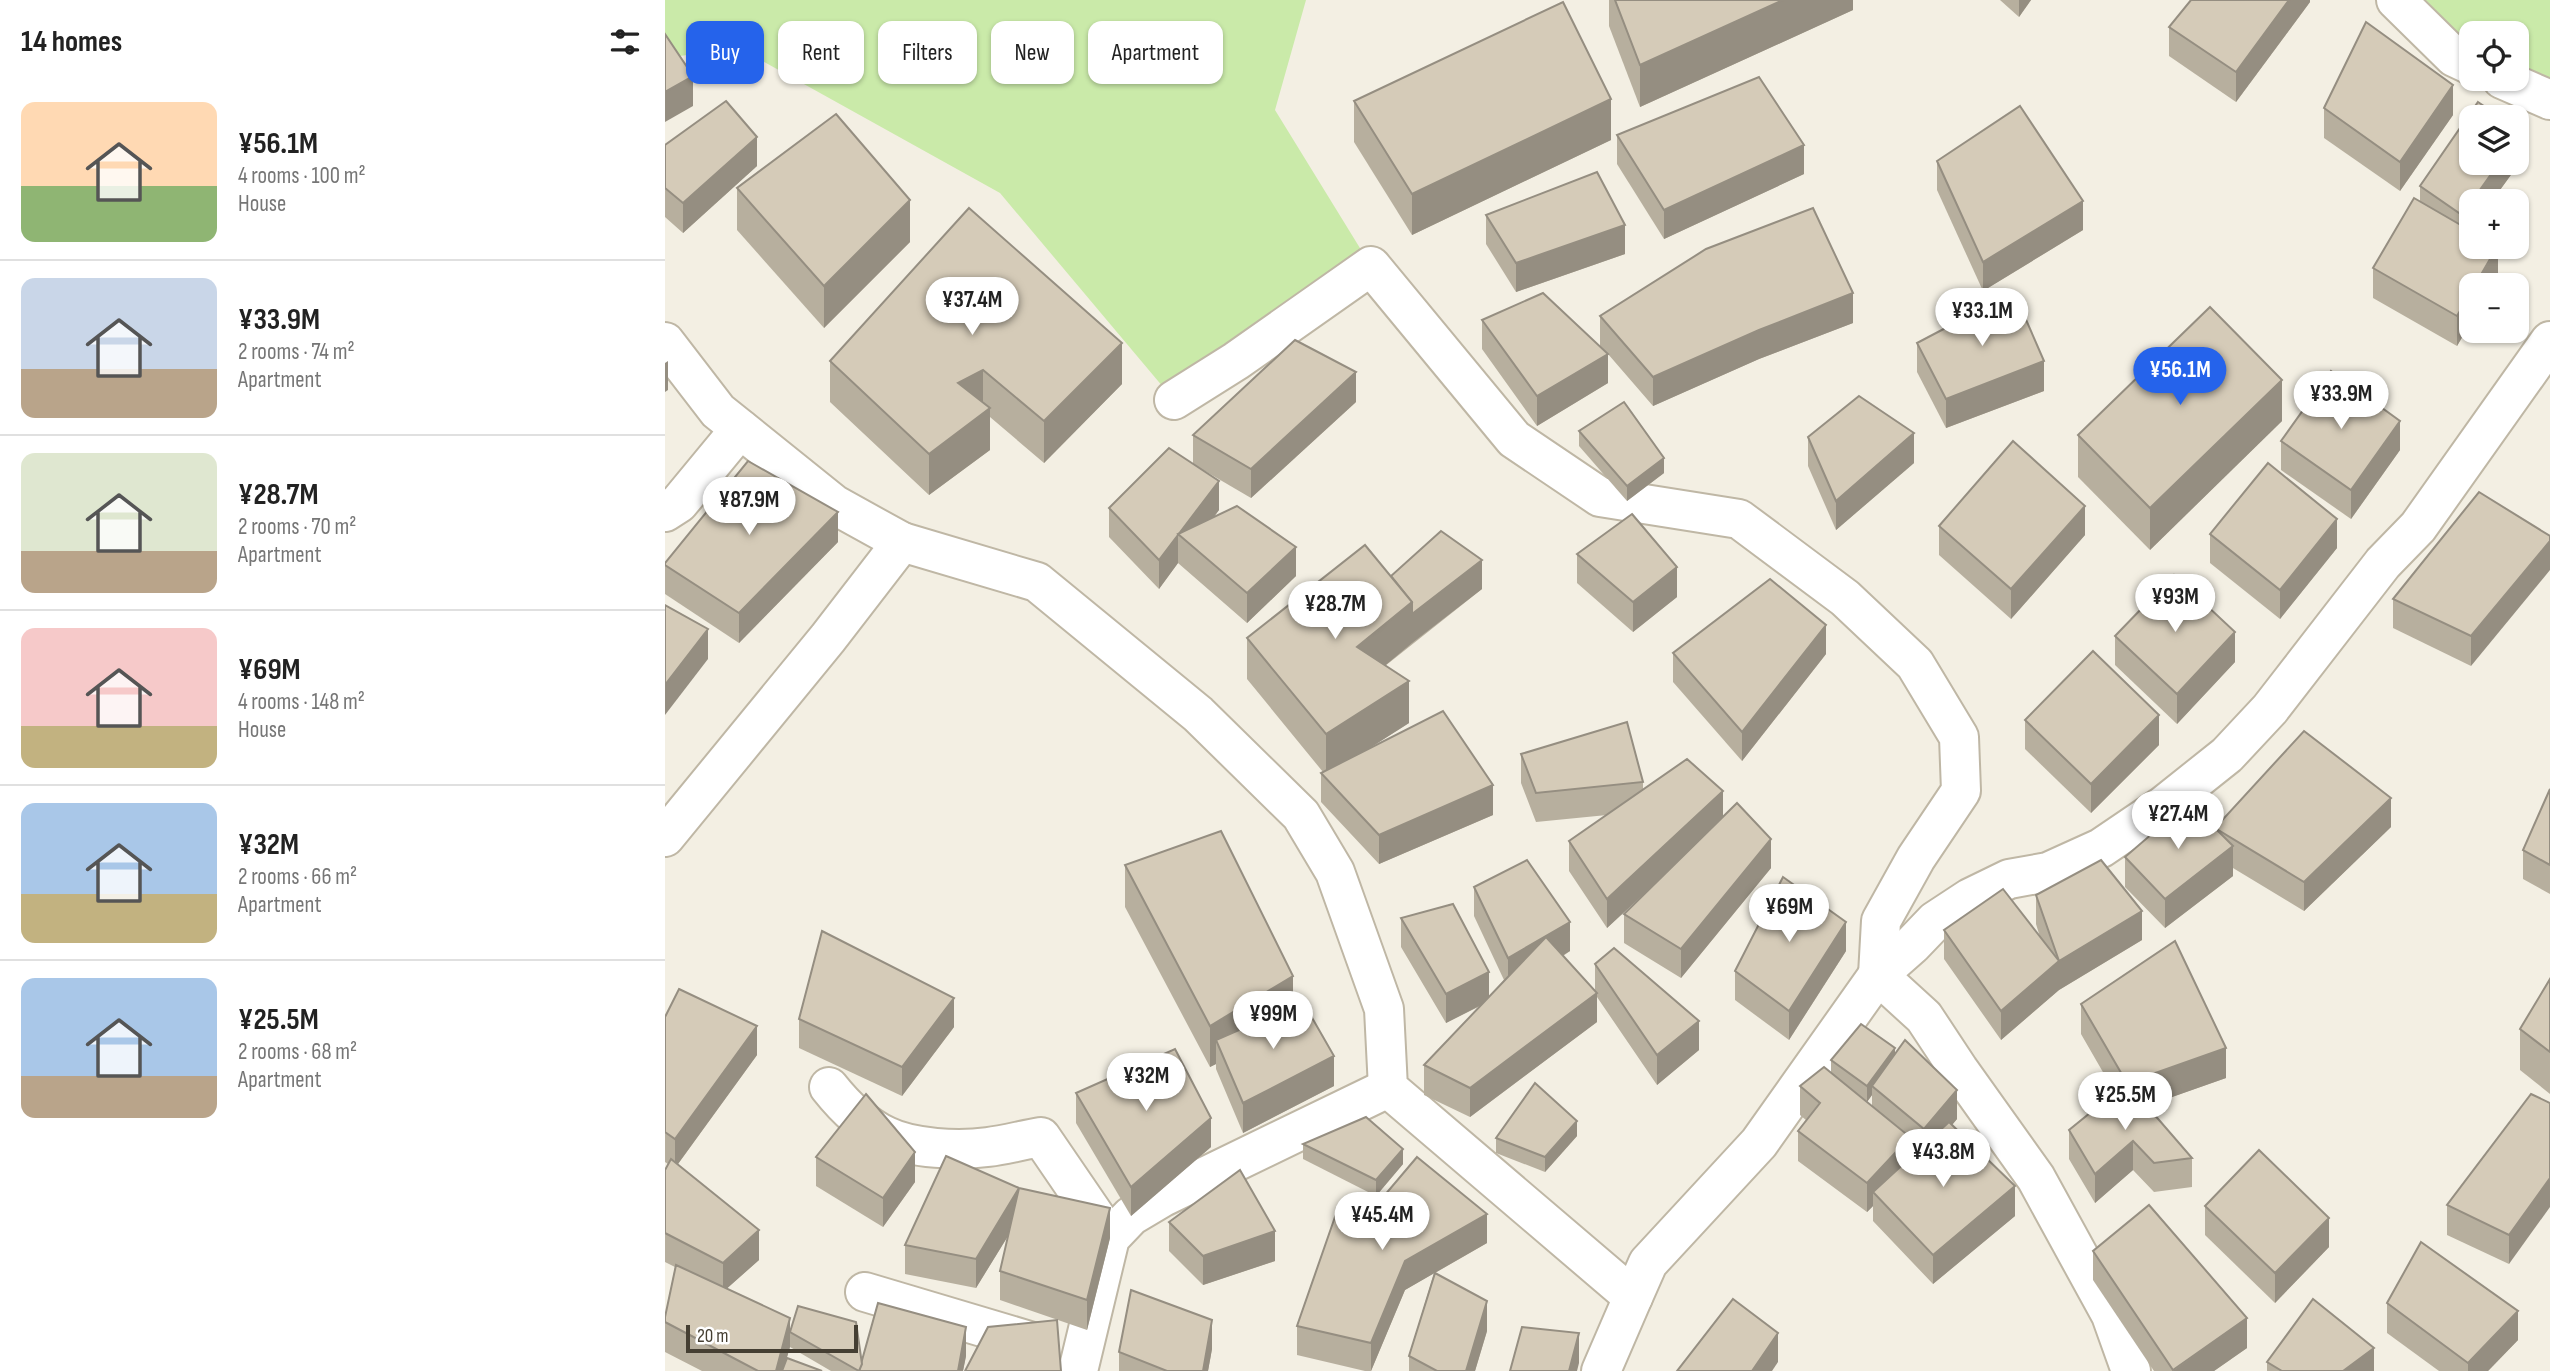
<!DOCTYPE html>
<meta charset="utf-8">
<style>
:root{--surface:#fff;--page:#f2f2f2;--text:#222;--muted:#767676;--line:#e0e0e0;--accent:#2563eb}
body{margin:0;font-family:"Sofia Sans Condensed",sans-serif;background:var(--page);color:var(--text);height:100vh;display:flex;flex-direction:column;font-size:26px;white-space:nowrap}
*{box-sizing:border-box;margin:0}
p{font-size:23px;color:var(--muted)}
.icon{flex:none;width:38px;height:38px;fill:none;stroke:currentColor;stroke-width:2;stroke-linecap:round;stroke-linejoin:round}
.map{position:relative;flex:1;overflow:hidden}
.side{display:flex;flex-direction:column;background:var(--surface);width:665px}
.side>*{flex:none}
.banner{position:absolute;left:21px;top:21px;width:665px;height:63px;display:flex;gap:14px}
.buttons{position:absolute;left:1794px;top:21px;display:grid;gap:14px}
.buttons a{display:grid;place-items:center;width:70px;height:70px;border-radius:14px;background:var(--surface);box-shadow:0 2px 5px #0004;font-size:35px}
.scale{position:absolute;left:21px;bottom:18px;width:172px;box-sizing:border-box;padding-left:7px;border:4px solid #453f33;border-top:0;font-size:19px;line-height:24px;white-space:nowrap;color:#453f33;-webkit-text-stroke:5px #fff;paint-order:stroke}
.price{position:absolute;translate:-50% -60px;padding:0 16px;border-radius:24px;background:#fff;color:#222;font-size:23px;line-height:46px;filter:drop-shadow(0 2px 4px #0008)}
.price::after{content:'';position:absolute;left:50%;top:42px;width:21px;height:16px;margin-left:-10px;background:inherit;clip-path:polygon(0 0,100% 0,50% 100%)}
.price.on{background:var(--accent);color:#fff}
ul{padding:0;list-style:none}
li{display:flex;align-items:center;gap:21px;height:175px;padding:0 21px}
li+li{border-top:2px solid var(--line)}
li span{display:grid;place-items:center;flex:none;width:196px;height:140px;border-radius:14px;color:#555}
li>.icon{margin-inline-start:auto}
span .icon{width:84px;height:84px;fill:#fffc;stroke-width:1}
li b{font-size:30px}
h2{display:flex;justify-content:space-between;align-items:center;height:84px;padding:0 21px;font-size:30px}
.chip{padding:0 24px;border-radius:14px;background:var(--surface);box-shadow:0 2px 5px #0004;font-size:24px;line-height:63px}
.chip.on{background:var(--accent);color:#fff}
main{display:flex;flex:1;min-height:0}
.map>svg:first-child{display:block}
.green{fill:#caeaa9}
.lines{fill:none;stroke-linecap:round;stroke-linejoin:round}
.minor-casing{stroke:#bfb7a5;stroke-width:42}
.minor{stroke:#fff;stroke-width:38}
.wall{fill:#b7af9e;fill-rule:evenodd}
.shaded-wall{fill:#958e81}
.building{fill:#d5cbb8;stroke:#958e81;stroke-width:2}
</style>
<main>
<section class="side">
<h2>14 homes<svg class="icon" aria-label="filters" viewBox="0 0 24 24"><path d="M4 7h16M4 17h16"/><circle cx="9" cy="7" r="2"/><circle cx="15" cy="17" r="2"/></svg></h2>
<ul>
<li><span style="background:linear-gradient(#ffd9b3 60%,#8fb573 0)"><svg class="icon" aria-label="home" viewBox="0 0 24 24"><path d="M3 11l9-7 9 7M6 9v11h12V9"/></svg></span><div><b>¥56.1M</b><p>4 rooms · 100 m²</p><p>House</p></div></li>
<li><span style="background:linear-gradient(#c9d6e8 65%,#b9a48a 0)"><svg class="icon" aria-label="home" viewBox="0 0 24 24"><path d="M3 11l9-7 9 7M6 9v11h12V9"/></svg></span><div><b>¥33.9M</b><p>2 rooms · 74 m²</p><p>Apartment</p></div></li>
<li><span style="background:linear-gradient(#dfe7d0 70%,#b9a48a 0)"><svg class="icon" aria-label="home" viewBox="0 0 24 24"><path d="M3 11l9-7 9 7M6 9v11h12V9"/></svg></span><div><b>¥28.7M</b><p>2 rooms · 70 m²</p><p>Apartment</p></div></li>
<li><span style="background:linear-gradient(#f6c9c9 70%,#c2b280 0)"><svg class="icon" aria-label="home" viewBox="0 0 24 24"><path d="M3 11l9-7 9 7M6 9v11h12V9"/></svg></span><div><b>¥69M</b><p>4 rooms · 148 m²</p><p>House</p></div></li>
<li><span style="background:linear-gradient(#a9c7e8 65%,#c2b280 0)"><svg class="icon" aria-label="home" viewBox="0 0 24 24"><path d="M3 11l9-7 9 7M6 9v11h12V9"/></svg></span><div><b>¥32M</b><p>2 rooms · 66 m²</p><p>Apartment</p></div></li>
<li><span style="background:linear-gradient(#a9c7e8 70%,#b9a48a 0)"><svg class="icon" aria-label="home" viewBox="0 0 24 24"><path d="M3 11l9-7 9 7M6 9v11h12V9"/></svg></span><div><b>¥25.5M</b><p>2 rooms · 68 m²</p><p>Apartment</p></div></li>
</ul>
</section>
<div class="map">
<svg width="1885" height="1371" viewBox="0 0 1885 1371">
<rect width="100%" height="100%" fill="#f3efe3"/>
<!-- green -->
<g class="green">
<path d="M0,0H641L610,110L706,266L509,400L335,193L74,48L0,58Z"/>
<path d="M1751,0H1885V78L1852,68V33H1806V49Z"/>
</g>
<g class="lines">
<defs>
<g id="minor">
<path d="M1731,0L1789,57L1806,65"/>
<path d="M1837,79L1885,100"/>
<path d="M0,342L53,411L170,505L237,542"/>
<path d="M509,400L571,361L706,266L849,439L935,497L1074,519L1180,598L1250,664L1294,737L1296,791L1251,858L1216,921L1213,975L1259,1017L1294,1070L1371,1178L1446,1315L1466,1371"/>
<path d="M0,512L14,503L75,429"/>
<path d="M0,837L163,638L237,542L372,582L533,714L636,815L670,872L719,1009L723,1088L968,1297L936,1371"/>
<path d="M164,1087C179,1106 198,1125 221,1136C247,1149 294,1151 323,1147C340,1145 358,1140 376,1137L445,1238"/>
<path d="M200,1292L371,1343"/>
<path d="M968,1297L983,1263L1094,1143L1213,975L1247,945L1270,921L1305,898L1344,879L1383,872L1436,848L1498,806L1562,755L1605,709L1718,563L1753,527L1885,341"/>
<path d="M413,1371L445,1238L466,1216L498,1197L723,1088"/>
</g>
</defs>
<!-- minor casing -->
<use href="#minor" class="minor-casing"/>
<!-- minor -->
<use href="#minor" class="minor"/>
</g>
<!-- wall -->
<g class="wall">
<path d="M944,0H1188V10L975,107L944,26Z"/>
<path d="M1335,0H1366L1354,17Z"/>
<path d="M1645,0V2L1571,102L1504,56V27Z"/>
<path d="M689,101L946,140L747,235L689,142Z"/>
<path d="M1659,108L1788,115L1735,191L1659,138Z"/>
<path d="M952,135L1139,174L999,239L952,164Z"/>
<path d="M0,145L92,166L18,233L0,217Z"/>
<path d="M1272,161L1418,230L1318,291L1272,190Z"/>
<path d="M1856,161L1827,201H1806V247L1833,275L1806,285V322L1792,346L1708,298V268L1755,201V186Z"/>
<path d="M72,188L245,242L159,328L72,230Z"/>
<path d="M304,208L457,384L379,463L325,417V450L264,495L165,402V361Z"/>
<path d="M821,215L960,254L851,292L821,244Z"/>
<path d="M935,316L1188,323L1094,359L988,406L943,354V383L872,426L817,349V320L941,353L935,346Z"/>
<path d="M1252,343L1379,391L1281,428L1252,372Z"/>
<path d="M691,402L586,498L528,464V435Z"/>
<path d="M1617,421L1485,550L1413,477V435Z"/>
<path d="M914,431L999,473L962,501L914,446Z"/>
<path d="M1143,437L1249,463L1171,530L1143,466Z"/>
<path d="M1616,441L1735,450L1686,519L1616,470Z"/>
<path d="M1814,492L1806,666L1728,628V599Z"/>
<path d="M444,508L554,510L548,518L631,576L582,623L513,563L494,589L444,537Z"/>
<path d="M1274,526L1420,535L1346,619L1274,555Z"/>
<path d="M1545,534L1672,548L1615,619L1545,563Z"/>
<path d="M173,542L74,643L0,594V563Z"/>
<path d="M912,554L1012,597L968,632L912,583Z"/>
<path d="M726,576L817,589L720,666L744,723L703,749L828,815L714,864L656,802V773L658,772L582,679V638Z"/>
<path d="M1450,636L1570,662L1512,724L1450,665Z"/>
<path d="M1008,653L1161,654L1077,761L1008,682Z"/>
<path d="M1360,720L1494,745L1426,813L1360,749Z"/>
<path d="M856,754L978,782V790L1058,817L1106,868L1016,978L959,943V914L988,885L942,928L904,871V841L942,815L871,822L856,783Z"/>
<path d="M1885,789V894L1858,879V850Z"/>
<path d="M1726,827L1639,911L1568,868V876L1500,928L1460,887V857L1550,828Z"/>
<path d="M460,865L628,1007L669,1086L578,1133L551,1069V1064L545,1067L460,907Z"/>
<path d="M809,887L905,951L898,956L930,990V964L1034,1050L992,1085L932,997V1022L805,1117L759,1095V1065L817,1005L781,1023L736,947V918L824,997L839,980L809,916Z"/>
<path d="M1371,895L1477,940L1394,990L1336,1040L1279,959V930L1375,937L1371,924Z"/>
<path d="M1181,951L1124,1040L1070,1000V971Z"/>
<path d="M1885,979V1094L1855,1070V1029Z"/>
<path d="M1416,1004L1561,1078L1481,1106L1527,1158V1187L1489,1192L1468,1170L1430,1203L1404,1159V1130L1450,1093L1416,1034Z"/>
<path d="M0,1017L92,1055L13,1164L94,1260L61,1289L125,1332L197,1364L301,1356L298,1371H166L125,1347L121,1360L157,1371H37L0,1352V1317L10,1267L0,1262V1170L3,1164L0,1162Z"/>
<path d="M134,1019L289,1027L237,1096L134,1048Z"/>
<path d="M1230,1055L1292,1119L1287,1125L1350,1216L1268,1284L1208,1221V1206L1202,1212L1133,1161V1131L1141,1120L1135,1115V1086L1166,1073V1060ZM1193,1095L1202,1102L1207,1095V1106ZM1245,1146L1252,1152L1245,1158Z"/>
<path d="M411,1093L546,1147L466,1216L411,1123Z"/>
<path d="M1885,1103L1844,1264L1782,1235V1205Z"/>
<path d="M912,1136L880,1172L831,1153V1138Z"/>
<path d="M638,1144L738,1164L711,1196L638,1159Z"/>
<path d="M281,1156L445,1238L422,1330L335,1300V1271L343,1236L311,1288L240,1274V1245Z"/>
<path d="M151,1157L250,1182L218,1227L151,1186Z"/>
<path d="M1540,1206L1664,1247L1610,1303L1540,1235Z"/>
<path d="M504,1222L610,1261L538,1285L504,1251Z"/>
<path d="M692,1228L822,1243L770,1273L822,1331L810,1371H744V1356L769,1273L740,1290L706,1371H700L632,1355V1326Z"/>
<path d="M1428,1251L1582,1348L1549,1371H1489L1428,1280Z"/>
<path d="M1722,1303L1853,1340L1823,1371H1774L1722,1333Z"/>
<path d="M547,1349L543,1371H454V1352Z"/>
<path d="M1602,1362L1709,1371H1602Z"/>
</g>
<!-- shaded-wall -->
<g class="shaded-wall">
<path d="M1118,0H1188V10L975,107V65Z"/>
<path d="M1354,0H1366L1354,17Z"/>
<path d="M1624,0H1645V2L1571,102V72Z"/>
<path d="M28,76V106L0,122V92Z"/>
<path d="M1788,85V115L1735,191V162Z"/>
<path d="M946,99V140L747,235V194Z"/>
<path d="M1856,132V161L1827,201H1807L1834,163H1852V138Z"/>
<path d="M92,137V166L18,233V203Z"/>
<path d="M1139,145V174L999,239V210Z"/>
<path d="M245,200V242L159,328V286Z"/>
<path d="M1418,201V230L1318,291V262Z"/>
<path d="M1806,202V231L1797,244V215Z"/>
<path d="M960,225V254L851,292V263Z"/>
<path d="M1833,247V275L1827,285H1810Z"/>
<path d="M1806,292V322L1792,346V316Z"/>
<path d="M1188,293V323L1094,359L988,406V377L1094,330Z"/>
<path d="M457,343V384L379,463V421Z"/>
<path d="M943,354V383L872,426V396Z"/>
<path d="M3,361V390L0,392V363Z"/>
<path d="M1379,361V391L1281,428V399Z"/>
<path d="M318,370V411L293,383Z"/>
<path d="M691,372V402L586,498V469Z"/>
<path d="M1617,380V421L1485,550V508Z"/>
<path d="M325,408V450L264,495V454Z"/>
<path d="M1735,421V450L1686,519V490Z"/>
<path d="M1249,433V463L1171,530V501Z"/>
<path d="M999,458V473L962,501V486Z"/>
<path d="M554,481V510L527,546L513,534Z"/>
<path d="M1420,506V535L1346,619V589Z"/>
<path d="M173,512V542L74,643V613Z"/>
<path d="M1672,519V548L1615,619V590Z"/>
<path d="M513,534V563L494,589V560Z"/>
<path d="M1885,541V570L1806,666V636Z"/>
<path d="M631,547V576L582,623V593Z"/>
<path d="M817,560V589L747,643L692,689V647L747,602Z"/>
<path d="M1012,567V597L968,632V602Z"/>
<path d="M1161,625V654L1077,761V732Z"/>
<path d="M43,629V659L0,715V685Z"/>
<path d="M1570,632V662L1512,724V694Z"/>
<path d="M744,681V723L661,776V734Z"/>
<path d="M1494,715V745L1426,813V784Z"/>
<path d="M828,785V815L714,864V835Z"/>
<path d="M1058,791V821L942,928V899Z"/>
<path d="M1726,798V827L1639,911V882Z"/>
<path d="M1106,839V868L1016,978V949Z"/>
<path d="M1568,846V876L1500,928V899Z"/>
<path d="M1477,911V940L1394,990V961Z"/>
<path d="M905,922V951L843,988V958Z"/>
<path d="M1181,922V951L1124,1040V1011Z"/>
<path d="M1394,961V990L1336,1040V1011Z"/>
<path d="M824,972V1001L781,1023V994Z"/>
<path d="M628,976V1017L551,1040V1064L545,1067V1026Z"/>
<path d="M932,993V1022L805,1117V1088Z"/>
<path d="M289,998V1027L237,1096V1067Z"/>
<path d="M1034,1021V1050L992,1085V1055Z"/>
<path d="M92,1026V1055L10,1168V1139Z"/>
<path d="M1230,1048V1064L1207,1086V1095L1202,1102V1086Z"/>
<path d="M1561,1048V1078L1462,1113V1083Z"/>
<path d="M669,1056V1086L578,1133V1103Z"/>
<path d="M1292,1090V1119L1259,1158V1129Z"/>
<path d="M546,1118V1147L466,1216V1187Z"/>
<path d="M912,1121V1136L880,1172V1157Z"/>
<path d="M1245,1137V1166L1208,1192V1206L1202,1212V1183Z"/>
<path d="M1468,1141V1170L1430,1203V1174Z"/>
<path d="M738,1149V1164L711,1196V1180Z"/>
<path d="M250,1152V1182L218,1227V1198Z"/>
<path d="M1885,1178V1207L1844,1264V1235Z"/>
<path d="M1350,1186V1216L1268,1284V1255Z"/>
<path d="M354,1188V1218L311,1288V1259Z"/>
<path d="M445,1208V1238L422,1330V1300Z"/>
<path d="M822,1214V1243L740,1290L706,1371V1343L740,1261Z"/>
<path d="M1664,1218V1247L1610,1303V1273Z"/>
<path d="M94,1230V1260L58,1292V1263Z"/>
<path d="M610,1231V1261L538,1285V1256Z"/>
<path d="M822,1301V1331L810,1371H801Z"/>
<path d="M1853,1311V1340L1823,1371H1803V1363Z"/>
<path d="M125,1318V1347L118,1371H111Z"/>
<path d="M1582,1318V1348L1549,1371H1508Z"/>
<path d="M547,1320V1349L543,1371H538Z"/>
<path d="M301,1327V1356L298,1371H293Z"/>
<path d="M914,1333V1363L912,1371H904Z"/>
<path d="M1113,1333V1362L1107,1371H1087Z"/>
<path d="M1709,1348V1371H1678Z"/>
</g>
<!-- building -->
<g class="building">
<path d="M950,0H1118L975,65Z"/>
<path d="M1526,0H1624L1571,72L1504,27Z"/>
<path d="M898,2L946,99L747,194L689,101Z"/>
<path d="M1701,22L1788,85L1735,162L1659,108Z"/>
<path d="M0,34L28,76L0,92Z"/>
<path d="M1094,77L1139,145L999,210L952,135Z"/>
<path d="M61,101L92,137L18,203L0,188V145Z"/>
<path d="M1813,102L1835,117H1806V163H1834L1797,215L1755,186Z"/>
<path d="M1355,106L1418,201L1318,262L1272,161Z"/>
<path d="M171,114L245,200L159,286L72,188Z"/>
<path d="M1852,129L1856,132L1852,138Z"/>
<path d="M932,172L960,225L851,263L821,215Z"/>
<path d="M1749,198L1806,231V247H1832L1810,285H1806V292L1792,316L1708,268Z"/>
<path d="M304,208L457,343L379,421L318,370L293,383L325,408L264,454L165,361Z"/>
<path d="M1148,208L1188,293L1094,330L988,377L935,316L1041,249Z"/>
<path d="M1349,292L1379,361L1281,399L1252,343Z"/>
<path d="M878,293L943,354L872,396L817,320Z"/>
<path d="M1545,307L1617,380L1485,508L1413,435Z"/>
<path d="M630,340L691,372L586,469L528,435Z"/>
<path d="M1666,371L1735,421L1686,490L1616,441Z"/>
<path d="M1194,396L1249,433L1171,501L1143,437Z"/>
<path d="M959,402L999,458L962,486L914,431Z"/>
<path d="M1348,441L1420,506L1346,589L1274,526Z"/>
<path d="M504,448L554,481L494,560L444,508Z"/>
<path d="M83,461L173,512L74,613L0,565V563Z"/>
<path d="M1603,463L1672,519L1615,590L1545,534Z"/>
<path d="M1814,492L1885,536V541L1806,636L1728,599Z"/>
<path d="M572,506L631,547L582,593L513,534Z"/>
<path d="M967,514L1012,567L968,602L912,554Z"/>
<path d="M776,531L817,560L747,614V602L726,576Z"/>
<path d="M700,545L747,602L692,647L744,681L661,734L582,638Z"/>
<path d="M1509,575L1570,632L1512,694L1450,636Z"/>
<path d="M1105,579L1161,625L1077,732L1008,653Z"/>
<path d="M0,605L43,629L0,685Z"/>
<path d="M1428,651L1494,715L1426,784L1360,720Z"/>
<path d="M778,711L828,785L714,835L656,773Z"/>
<path d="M962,722L978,782L871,793L856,754Z"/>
<path d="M1639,731L1726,798L1639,882L1550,828Z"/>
<path d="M1022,759L1058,791L942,899L904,841Z"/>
<path d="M1885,789V865L1858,850Z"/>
<path d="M1524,802L1568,846L1500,899L1460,857Z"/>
<path d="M1072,803L1106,839L1016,949L959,914Z"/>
<path d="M556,831L628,976L545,1026L460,865Z"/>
<path d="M862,860L905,922L843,958L809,887Z"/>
<path d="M1436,860L1477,911L1394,961L1371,895Z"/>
<path d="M1118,877L1181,922L1124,1011L1070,971Z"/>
<path d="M1338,889L1394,961L1336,1011L1279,930Z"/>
<path d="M788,904L824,972L781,994L736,918Z"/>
<path d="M157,931L289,998L237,1067L134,1019Z"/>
<path d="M881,937L932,993L805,1088L759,1065Z"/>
<path d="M1510,941L1561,1048L1462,1083L1416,1004Z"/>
<path d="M949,948L1034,1021L992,1055L930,964Z"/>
<path d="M1885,979V1052L1855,1029Z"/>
<path d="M14,989L92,1026L10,1139L0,1132V1017Z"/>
<path d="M638,1002L669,1056L578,1103L551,1040Z"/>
<path d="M1196,1024L1230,1048L1202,1086L1166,1060Z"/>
<path d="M1240,1040L1292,1090L1259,1129L1207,1086Z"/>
<path d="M510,1049L546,1118L466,1187L411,1093Z"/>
<path d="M1159,1067L1245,1137L1202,1183L1133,1131L1155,1103L1135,1086Z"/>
<path d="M870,1083L912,1121L880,1157L831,1138Z"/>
<path d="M1462,1083L1527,1158L1489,1163L1468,1141L1430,1174L1404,1130Z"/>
<path d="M201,1094L250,1152L218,1198L151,1157Z"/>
<path d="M1866,1094L1885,1103V1178L1844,1235L1782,1205Z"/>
<path d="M701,1117L738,1149L711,1180L638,1144Z"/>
<path d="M1284,1122L1350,1186L1268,1255L1208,1192Z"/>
<path d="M1594,1150L1664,1218L1610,1273L1540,1206Z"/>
<path d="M281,1156L354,1188L445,1208L422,1300L335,1271L354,1188L311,1259L240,1245Z"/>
<path d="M752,1157L822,1214L740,1261L706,1343L632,1326L671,1214L692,1228Z"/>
<path d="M6,1159L94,1230L58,1263L0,1233V1170Z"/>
<path d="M575,1170L610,1231L538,1256L504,1222Z"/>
<path d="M1484,1205L1582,1318L1508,1370L1428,1251Z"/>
<path d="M1756,1242L1853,1311L1803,1363L1722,1303Z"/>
<path d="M11,1265L125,1318L111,1371H93L0,1322V1317Z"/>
<path d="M770,1273L822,1301L801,1371H772L744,1356Z"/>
<path d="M466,1290L547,1320L538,1371H502L454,1352Z"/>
<path d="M1068,1299L1113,1333L1087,1371H1012Z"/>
<path d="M1648,1299L1709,1348L1678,1371H1617L1602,1362Z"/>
<path d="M213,1303L301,1327L293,1371H194Z"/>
<path d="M133,1306L191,1322L197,1364L194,1371L125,1332Z"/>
<path d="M392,1320L396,1371H300L323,1327Z"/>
<path d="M857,1327L914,1333L904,1371H845Z"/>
<path d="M122,1358L157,1371H117Z"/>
</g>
</svg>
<div class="buttons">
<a><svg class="icon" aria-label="locate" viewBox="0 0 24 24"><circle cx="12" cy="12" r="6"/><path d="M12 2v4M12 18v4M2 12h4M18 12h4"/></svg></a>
<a><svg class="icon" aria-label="layers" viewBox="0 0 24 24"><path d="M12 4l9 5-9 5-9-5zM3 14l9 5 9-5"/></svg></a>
<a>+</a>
<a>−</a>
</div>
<div class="scale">20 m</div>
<b class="price" style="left:307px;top:337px">¥37.4M</b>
<b class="price" style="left:1317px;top:348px">¥33.1M</b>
<b class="price on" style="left:1515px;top:407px">¥56.1M</b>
<b class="price" style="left:1676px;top:431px">¥33.9M</b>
<b class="price" style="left:84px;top:537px">¥87.9M</b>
<b class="price" style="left:1510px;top:634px">¥93M</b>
<b class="price" style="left:670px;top:641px">¥28.7M</b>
<b class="price" style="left:1513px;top:851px">¥27.4M</b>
<b class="price" style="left:1124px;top:944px">¥69M</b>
<b class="price" style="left:608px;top:1051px">¥99M</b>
<b class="price" style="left:481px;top:1113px">¥32M</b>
<b class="price" style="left:1460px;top:1132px">¥25.5M</b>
<b class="price" style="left:1278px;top:1189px">¥43.8M</b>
<b class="price" style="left:717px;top:1252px">¥45.4M</b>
<div class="banner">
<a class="chip on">Buy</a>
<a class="chip">Rent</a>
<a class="chip">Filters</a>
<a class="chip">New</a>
<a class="chip">Apartment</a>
</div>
</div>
</main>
